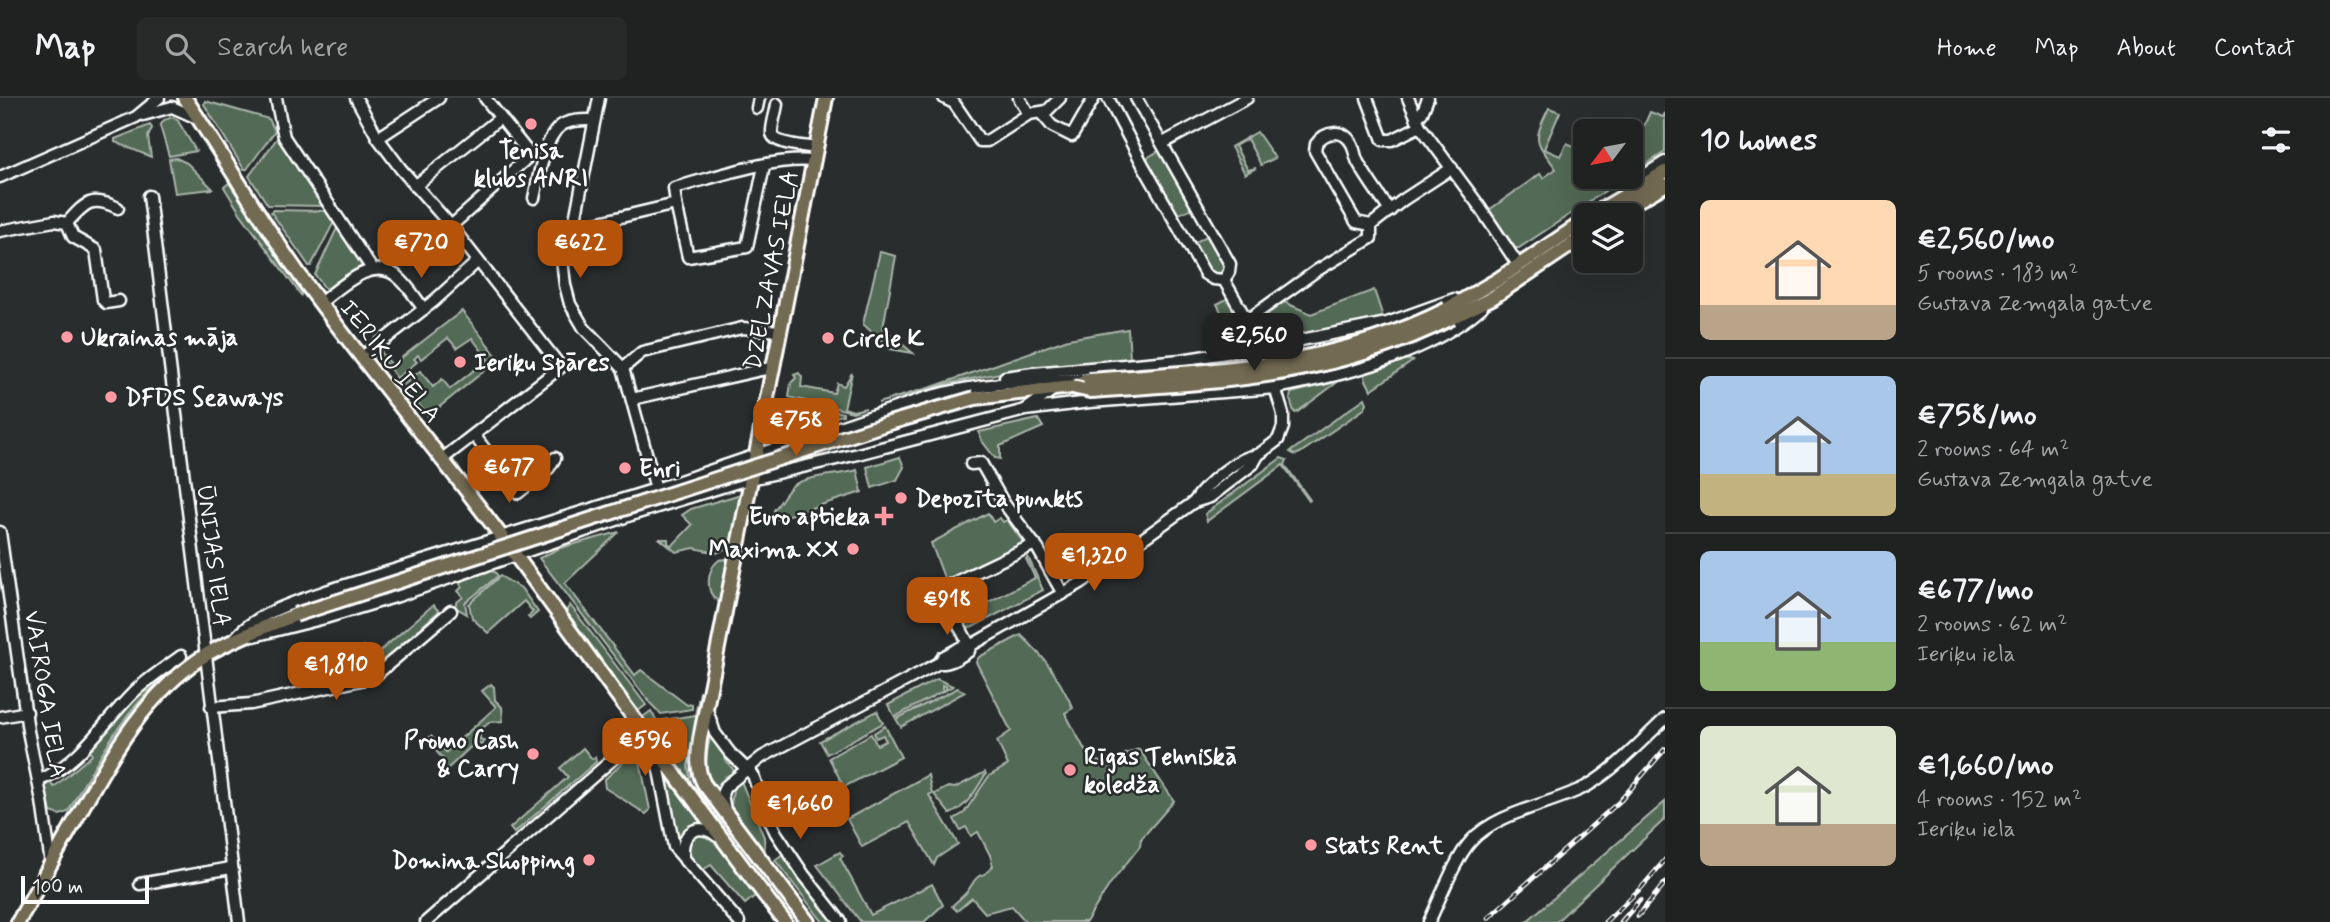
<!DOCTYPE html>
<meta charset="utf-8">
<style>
:root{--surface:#202222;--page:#282a2a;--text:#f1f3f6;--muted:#a2a4a5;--line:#3d3f40;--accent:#b45309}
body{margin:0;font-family:Mynerve,sans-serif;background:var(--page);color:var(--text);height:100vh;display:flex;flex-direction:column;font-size:26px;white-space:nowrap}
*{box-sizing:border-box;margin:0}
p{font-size:23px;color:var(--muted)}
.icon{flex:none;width:38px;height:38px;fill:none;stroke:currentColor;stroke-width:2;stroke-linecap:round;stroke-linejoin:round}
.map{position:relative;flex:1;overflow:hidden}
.drawer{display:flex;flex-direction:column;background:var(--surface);width:665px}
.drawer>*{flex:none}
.needle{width:46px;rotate:238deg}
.fabs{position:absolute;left:1573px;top:21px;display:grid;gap:14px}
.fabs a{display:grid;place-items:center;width:70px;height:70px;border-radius:10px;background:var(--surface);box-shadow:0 7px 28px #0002,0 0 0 2px var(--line);font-size:35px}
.scale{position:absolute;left:21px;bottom:18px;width:128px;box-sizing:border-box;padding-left:7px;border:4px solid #fff;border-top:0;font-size:19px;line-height:24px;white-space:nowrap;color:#fff;-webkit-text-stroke:5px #2a2d2e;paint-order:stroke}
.price{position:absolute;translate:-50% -60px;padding:0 16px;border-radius:14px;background:var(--accent);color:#fff;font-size:23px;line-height:46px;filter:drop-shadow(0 2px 4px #0008)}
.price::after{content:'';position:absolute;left:50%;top:42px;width:21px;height:16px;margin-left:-10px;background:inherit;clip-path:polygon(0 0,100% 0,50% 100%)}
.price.active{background:#222;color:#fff}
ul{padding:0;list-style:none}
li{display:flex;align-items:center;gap:21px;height:175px;padding:0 35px}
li+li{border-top:2px solid var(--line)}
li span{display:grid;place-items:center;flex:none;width:196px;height:140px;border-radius:10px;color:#555}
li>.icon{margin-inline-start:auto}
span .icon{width:84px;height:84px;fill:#fffc;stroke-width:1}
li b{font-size:30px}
h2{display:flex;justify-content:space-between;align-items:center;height:84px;padding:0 35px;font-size:30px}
header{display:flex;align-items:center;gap:42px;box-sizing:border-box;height:98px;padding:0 35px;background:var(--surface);border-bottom:2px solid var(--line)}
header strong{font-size:33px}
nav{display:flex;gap:38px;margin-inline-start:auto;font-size:24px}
.search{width:490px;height:63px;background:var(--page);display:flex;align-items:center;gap:18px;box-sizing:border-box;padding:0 24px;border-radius:10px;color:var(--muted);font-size:26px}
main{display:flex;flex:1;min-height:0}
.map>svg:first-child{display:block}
.green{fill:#536a57;stroke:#a9b4ab;stroke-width:2}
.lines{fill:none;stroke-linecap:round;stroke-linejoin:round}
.minor-casing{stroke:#fff;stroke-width:15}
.major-casing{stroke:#fff;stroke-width:18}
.minor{stroke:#2a2d2e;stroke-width:10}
.major{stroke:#736b52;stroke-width:12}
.rail-casing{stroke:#fff;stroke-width:5}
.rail{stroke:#2a2d2e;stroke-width:2.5;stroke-dasharray:8;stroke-linecap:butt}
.major-bridge-casing{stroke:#fff;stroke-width:18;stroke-linecap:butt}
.major-bridge{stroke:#736b52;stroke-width:12}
.poi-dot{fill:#ff9aa2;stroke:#2a2d2e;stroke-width:2.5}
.labels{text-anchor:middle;stroke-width:5;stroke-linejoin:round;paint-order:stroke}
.poi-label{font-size:24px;font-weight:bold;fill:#fff;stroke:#2a2d2e;text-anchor:start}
.street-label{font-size:24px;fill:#fff;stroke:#2a2d2e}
</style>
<header>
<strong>Map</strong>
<div class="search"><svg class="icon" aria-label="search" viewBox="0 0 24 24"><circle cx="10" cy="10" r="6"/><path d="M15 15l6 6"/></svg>Search here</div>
<nav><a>Home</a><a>Map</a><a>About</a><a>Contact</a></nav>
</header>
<main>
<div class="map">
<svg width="1665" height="824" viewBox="0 0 1665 824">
<rect width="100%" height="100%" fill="#2a2d2e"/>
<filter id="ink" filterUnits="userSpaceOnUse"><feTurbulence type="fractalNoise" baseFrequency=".0143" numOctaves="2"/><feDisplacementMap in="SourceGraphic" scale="14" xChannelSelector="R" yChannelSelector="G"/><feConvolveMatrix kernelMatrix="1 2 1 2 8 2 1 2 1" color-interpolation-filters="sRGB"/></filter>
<g filter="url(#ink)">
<!-- green -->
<g class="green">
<path d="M205,3L269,21L275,33L247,71H244L204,6Z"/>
<path d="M1549,10L1560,14L1544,51L1560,58L1567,45L1585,53L1586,79H1626L1519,150H1515L1489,112L1540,76L1543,80L1556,71C1536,42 1531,45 1549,10Z"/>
<path d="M1650,14L1663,19L1665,15V54L1631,76V33L1644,28Z"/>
<path d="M173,19L178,23L196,53L169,58L160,28L164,22Z"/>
<path d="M150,27L152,30L148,39L151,59L115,44V41Z"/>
<path d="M1257,34L1275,60L1261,67L1247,41L1235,48L1248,72L1256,70L1245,76L1231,49Z"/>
<path d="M278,39L324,108L268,107L249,78Z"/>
<path d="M1160,52L1164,54L1193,107L1192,110L1177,117L1146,65L1147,60Z"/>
<path d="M176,60L187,65L213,91L175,95L169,61Z"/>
<path d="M229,85L302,194L301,197L240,115L224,89Z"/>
<path d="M272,112L327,113L334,124L311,168H309L271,114Z"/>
<path d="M337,130L362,165L360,171L330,194L327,193L315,177Z"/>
<path d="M1210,136L1226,165V172L1215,178L1209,176L1193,146Z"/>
<path d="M880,154L896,158L883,230L913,255L890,251L863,226Z"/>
<path d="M1374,192L1383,219L1287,239L1273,228L1268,220V216L1284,204L1311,216Z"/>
<path d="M1229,200L1250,238C1232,242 1224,219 1217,206Z"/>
<path d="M462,213L499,261L428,318L403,287L420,273L433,289L442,281L450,291L488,261L472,240L457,250L448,240L421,261L418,257L414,261L417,264L397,280L378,255L380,253L392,267Z"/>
<path d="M1128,231L1130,260L1128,261L1010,273L951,285L878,305L935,288L1068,241Z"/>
<path d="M1405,261L1413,263L1371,292L1365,280L1366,275Z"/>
<path d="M799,275L802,279L801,289L834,295L837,285L844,288L852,275L844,310L853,313L866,310L853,314L789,299L791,285L796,280L794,277Z"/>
<path d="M1339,283L1296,315L1294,314L1290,301L1291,295Z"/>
<path d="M1365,300L1367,305L1364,311L1300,355L1295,357L1290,354Z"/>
<path d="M790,303L843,315V317L787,331L784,329Z"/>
<path d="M1038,321L1043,329L1000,348V361L995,360L982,343L979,334Z"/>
<path d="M900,359L904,369L897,382L872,390L867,369Z"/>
<path d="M1281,360L1287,362L1285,367L1310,402L1309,403L1283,367L1207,423L1205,416Z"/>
<path d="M857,372L862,394L776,421L774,417V412C780,405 785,396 791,389C804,377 840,378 857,372Z"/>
<path d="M741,396C738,408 736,441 728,449C726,451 720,453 717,455L694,450L676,454L660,441H668V445L672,448L692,427L682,417L691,411Z"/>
<path d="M988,415L993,424L1000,420L1003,424L1007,422L1023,444L1022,449L946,485L931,445Z"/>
<path d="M619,434L565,485L635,577L641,572L687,607L692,606V611L661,616L650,605L539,460L560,450Z"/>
<path d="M1028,459L1043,492L973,529L964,531L945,496L964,487L977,510L1035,480L1026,461Z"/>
<path d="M727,461L720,501L718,503C704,494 707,471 719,462Z"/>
<path d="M489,473L495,474L498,478L465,505L467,516L455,509L456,505L463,499L458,493L462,489L459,484Z"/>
<path d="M500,478L521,490L538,514L530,521L528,519L533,514L524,503L488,535L472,520L469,506Z"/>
<path d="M433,507L439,513L377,569L361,550L363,548L373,559Z"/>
<path d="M570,507L646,607L638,613L566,513Z"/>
<path d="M1021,537C1046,560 1058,579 1073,610L1065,615L1086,654L1099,664L1107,663L1139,651L1174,703L1141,741L1140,748L1110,786L1086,824H1026L1012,808L985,815L972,800L957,813L952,808C956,804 961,800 965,796C973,788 973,778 985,776L993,768L990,757L978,734L971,738L966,729L960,732L954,721L964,715L989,678L1008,667L997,643L1011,633L976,564L979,559Z"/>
<path d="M182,563C127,606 102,653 68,714L60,717L51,714L45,688L49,684L54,689L92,657L88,651C109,632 125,609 146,590C157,579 170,571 182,563Z"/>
<path d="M937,581L953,588L946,592V588L942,587V591L945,592L895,619L888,607Z"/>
<path d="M491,586L494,589L495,602L502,609L503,623L490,624L480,632V641L485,643L481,647L477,643L443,675L444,662L428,644V640L431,638L446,654L496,609L482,593Z"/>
<path d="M958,590L965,594L901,629L896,621Z"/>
<path d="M700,594H702L688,668L691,684L643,619L651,613L657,623L695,617Z"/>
<path d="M877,613L883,625L827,656L820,643Z"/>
<path d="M885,628L901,659L844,689L829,660L871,636L877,647L886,643L883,637L876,640L874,635Z"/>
<path d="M711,637L726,656L725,661L735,674L725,679L717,693C703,674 705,659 711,637Z"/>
<path d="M583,650L592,661L595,659L596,664L514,735L510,730L568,679L560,670Z"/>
<path d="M634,657L640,663L650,712L646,716L605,690L604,682L629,659Z"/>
<path d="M985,674L986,676C976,691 968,709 950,716L934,696L948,689L955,690Z"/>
<path d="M928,677L932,695L929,697L958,746L937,760L934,767L909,724L862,749L847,721Z"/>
<path d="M666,679L702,726L697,727L679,746L665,680Z"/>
<path d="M741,683L764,739L765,755L731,709L733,691Z"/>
<path d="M1665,704V721L1556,824H1526Z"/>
<path d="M696,736H710L756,797L745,806L711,767L701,773C690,761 681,748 696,736Z"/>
<path d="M840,754L843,758L840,760L871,817L932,786L943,807L924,824H861L817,767Z"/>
<path d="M783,756L834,824H823L775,762Z"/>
</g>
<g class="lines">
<defs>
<g id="minor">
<path d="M276,0L284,39L372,171"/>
<path d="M356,0L378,40L401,71L451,128L561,269L441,362"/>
<path d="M599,0L574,127L564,136L560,144L565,187L570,206L584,230L623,270L656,391"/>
<path d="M944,0L954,5L980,43H987L1029,16L1047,13L1060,0"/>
<path d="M1019,0L1029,16"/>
<path d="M1108,0L1143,67L1205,176L1213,181L1224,182"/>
<path d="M1136,0L1230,166L1229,174L1224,182"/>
<path d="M1367,0L1383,42H1392L1420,28"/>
<path d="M1408,0L1420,28L1477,105L1519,168"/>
<path d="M777,6C776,15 771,28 772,36C775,47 806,48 816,50"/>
<path d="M757,10L759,0"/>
<path d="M1041,15L1052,28L1072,38L1094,0"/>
<path d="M143,17L172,9L197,20"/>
<path d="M1416,20L1422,15L1428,0"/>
<path d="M378,40L439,0"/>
<path d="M1163,45L1247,0"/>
<path d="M0,79L136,19L159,0"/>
<path d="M415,88L500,20"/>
<path d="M1626,93L1637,82L1665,64"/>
<path d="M149,98L239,824"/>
<path d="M534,100C539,80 544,33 566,25C576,21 585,22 594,22"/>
<path d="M676,106L688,159L747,149L764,68"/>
<path d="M67,125L73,139L96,152L103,202L106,205L119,203"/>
<path d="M574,127L583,128L676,106L674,90C715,79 771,59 814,63"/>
<path d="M1371,127L1356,124L1315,53L1316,46C1325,33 1343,30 1352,46C1355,52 1355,60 1359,66C1368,82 1379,97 1390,113"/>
<path d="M451,128L526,61L527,53L485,0"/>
<path d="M0,133L54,123L67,125C85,105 91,97 118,110"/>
<path d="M1224,182L1262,249L1269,271"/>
<path d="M320,205C341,189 375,155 400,181C409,189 416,201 424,211"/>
<path d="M1247,222L1316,173L1371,140V127L1403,102L1452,70"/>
<path d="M361,260L434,203L478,163"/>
<path d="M623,270L642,254L742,230L781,233"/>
<path d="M1005,279L1033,275L1181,262L1276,247L1387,225L1454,201"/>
<path d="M632,301L774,269"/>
<path d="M1025,312L1053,292"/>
<path d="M474,337L518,395L549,370L555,360"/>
<path d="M971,366L981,365L1003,404L1038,451L1063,496"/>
<path d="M1194,404C1206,386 1237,359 1258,357"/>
<path d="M0,434L28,633L42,703L51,766"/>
<path d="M254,538L325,520L398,498L631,417L738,384L858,356L1025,312L1090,304L1276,290C1346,277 1428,257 1482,209"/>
<path d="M235,540C256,515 296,504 326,493L656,391L928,299C980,285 1032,282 1085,282"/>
<path d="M970,548L941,495L945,489L1035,446"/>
<path d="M939,565L943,559L965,547L970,548L1081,485L1194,404L1210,399L1253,366L1258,357L1278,342L1283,329V316L1274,286"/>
<path d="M211,609L251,606L366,581L377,576L451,513"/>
<path d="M707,612L715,635L730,655L753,677L765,712L776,735L804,777L841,824"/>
<path d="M0,619L27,614"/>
<path d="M652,647L659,672L674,749L739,824"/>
<path d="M38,683C79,666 103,625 133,595C147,581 165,570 181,558"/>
<path d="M725,713L722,696L725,689L762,659L939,565C950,566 960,559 969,553L970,548"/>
<path d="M685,763C677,739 695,721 717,738"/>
<path d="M140,786L231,770"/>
<path d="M426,824L644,634"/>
<path d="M1429,824C1439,803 1456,759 1471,743C1498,713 1552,707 1587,688C1616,671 1640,644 1665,621"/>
</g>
<g id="major">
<path d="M185,0C228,65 266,132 312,194C378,284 450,368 516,458C605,580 693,704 785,824"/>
<path d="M1592,117L1665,74"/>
<path d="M1613,117L1665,87"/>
<path d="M1447,211L1497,182L1586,122"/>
<path d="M1452,220L1492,200L1586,137"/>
<path d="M975,300L1072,289L1089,282"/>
<path d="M18,824C37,790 56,756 76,721C111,658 144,596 207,556C235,540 265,529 295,517"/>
<path d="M808,824L704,686C696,672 698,657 700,641L826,0"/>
</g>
</defs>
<!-- minor casing -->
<use href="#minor" class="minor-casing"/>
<!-- major casing -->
<use href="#major" class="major-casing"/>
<!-- minor -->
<use href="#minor" class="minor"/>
<!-- major -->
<use href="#major" class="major"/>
<defs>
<g id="rail">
<path d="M1638,818L1665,785"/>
<path d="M1488,820L1620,703L1665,651"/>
<path d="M1605,824L1642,789L1665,762"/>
<path d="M1621,824L1640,802"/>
</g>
</defs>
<!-- rail casing -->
<use href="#rail" class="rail-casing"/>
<!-- rail -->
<use href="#rail" class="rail"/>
<defs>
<g id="major-bridge">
<path d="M1089,282C1216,272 1330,270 1447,211"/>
<path d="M1072,289L1090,293C1219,284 1334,280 1452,220"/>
<path d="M295,517L886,326L975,300"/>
</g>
</defs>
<!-- major-bridge casing -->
<use href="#major-bridge" class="major-bridge-casing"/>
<!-- major-bridge -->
<use href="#major-bridge" class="major-bridge"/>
</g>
</g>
<!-- markers -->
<g class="poi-dot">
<circle cx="531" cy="26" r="7"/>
<circle cx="67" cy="239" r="7"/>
<circle cx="828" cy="240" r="7"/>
<circle cx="460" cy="264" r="7"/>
<circle cx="111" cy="299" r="7"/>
<circle cx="625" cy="370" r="7"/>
<circle cx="901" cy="400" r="7"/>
<path d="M880.5 407.5h7v7h7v7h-7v7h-7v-7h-7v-7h7z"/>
<circle cx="853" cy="451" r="7"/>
<circle cx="533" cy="656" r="7"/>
<circle cx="1070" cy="672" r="7"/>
<circle cx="1311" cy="747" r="7"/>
<circle cx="589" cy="762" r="7"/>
</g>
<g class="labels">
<!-- poi labels -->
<g class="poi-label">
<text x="531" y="60" text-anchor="middle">Tenisa<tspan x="531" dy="28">klubs ANRI</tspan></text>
<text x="81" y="247">Ukrainas māja</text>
<text x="842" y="248">Circle K</text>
<text x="474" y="272">Ieriķu Spāres</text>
<text x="125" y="307">DFDS Seaways</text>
<text x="639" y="378">Enri</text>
<text x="915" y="408">Depozīta punkts</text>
<text x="870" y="426" text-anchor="end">Euro aptieka</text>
<text x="839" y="459" text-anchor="end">Maxima XX</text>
<text x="519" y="650" text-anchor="end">Promo Cash<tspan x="519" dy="28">&amp; Carry</tspan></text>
<text x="1084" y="666">Rīgas Tehniskā<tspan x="1084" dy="28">koledža</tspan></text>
<text x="1325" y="755">Stats Rent</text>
<text x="575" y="770" text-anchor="end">Domina Shopping</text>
</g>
<!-- street labels -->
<g class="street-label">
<text transform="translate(771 172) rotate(-79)" y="8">DZELZAVAS IELA</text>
<text transform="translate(391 263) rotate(52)" y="8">IERIĶU IELA</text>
<text transform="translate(214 458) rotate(83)" y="8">ŪNIJAS IELA</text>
<text transform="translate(46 596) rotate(81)" y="8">VAIROGA IELA</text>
</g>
</g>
</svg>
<div class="fabs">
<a><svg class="needle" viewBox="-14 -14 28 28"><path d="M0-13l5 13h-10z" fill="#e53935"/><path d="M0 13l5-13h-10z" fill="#a2a4a5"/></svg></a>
<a><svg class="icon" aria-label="layers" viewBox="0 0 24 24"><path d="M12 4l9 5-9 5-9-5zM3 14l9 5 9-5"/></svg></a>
</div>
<div class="scale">100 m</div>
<b class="price" style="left:421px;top:182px">€720</b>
<b class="price" style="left:580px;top:182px">€622</b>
<b class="price active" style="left:1254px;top:275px">€2,560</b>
<b class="price" style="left:796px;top:360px">€758</b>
<b class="price" style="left:509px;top:407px">€677</b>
<b class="price" style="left:1094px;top:495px">€1,320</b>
<b class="price" style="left:947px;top:539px">€918</b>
<b class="price" style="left:336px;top:604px">€1,810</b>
<b class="price" style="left:645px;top:680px">€596</b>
<b class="price" style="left:800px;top:743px">€1,660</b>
</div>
<section class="drawer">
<h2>10 homes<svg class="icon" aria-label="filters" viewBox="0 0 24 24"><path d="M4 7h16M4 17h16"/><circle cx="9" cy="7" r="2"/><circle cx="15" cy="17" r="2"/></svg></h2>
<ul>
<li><span style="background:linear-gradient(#ffd9b3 75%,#b9a48a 0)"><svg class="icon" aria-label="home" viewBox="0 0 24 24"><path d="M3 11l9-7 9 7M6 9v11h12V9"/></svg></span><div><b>€2,560/mo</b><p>5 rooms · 183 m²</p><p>Gustava Zemgala gatve</p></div></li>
<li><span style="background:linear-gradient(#a9c7e8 70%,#c2b280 0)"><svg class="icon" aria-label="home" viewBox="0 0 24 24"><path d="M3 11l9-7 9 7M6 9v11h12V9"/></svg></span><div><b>€758/mo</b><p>2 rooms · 64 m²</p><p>Gustava Zemgala gatve</p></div></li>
<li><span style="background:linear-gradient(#a9c7e8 65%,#8fb573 0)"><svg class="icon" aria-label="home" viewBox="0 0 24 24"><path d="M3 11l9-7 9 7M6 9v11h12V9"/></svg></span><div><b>€677/mo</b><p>2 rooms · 62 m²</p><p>Ieriķu iela</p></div></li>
<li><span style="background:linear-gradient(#dfe7d0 70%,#b9a48a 0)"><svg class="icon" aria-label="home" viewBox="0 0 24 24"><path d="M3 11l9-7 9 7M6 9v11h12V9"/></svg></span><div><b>€1,660/mo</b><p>4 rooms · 152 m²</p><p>Ieriķu iela</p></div></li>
</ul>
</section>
</main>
